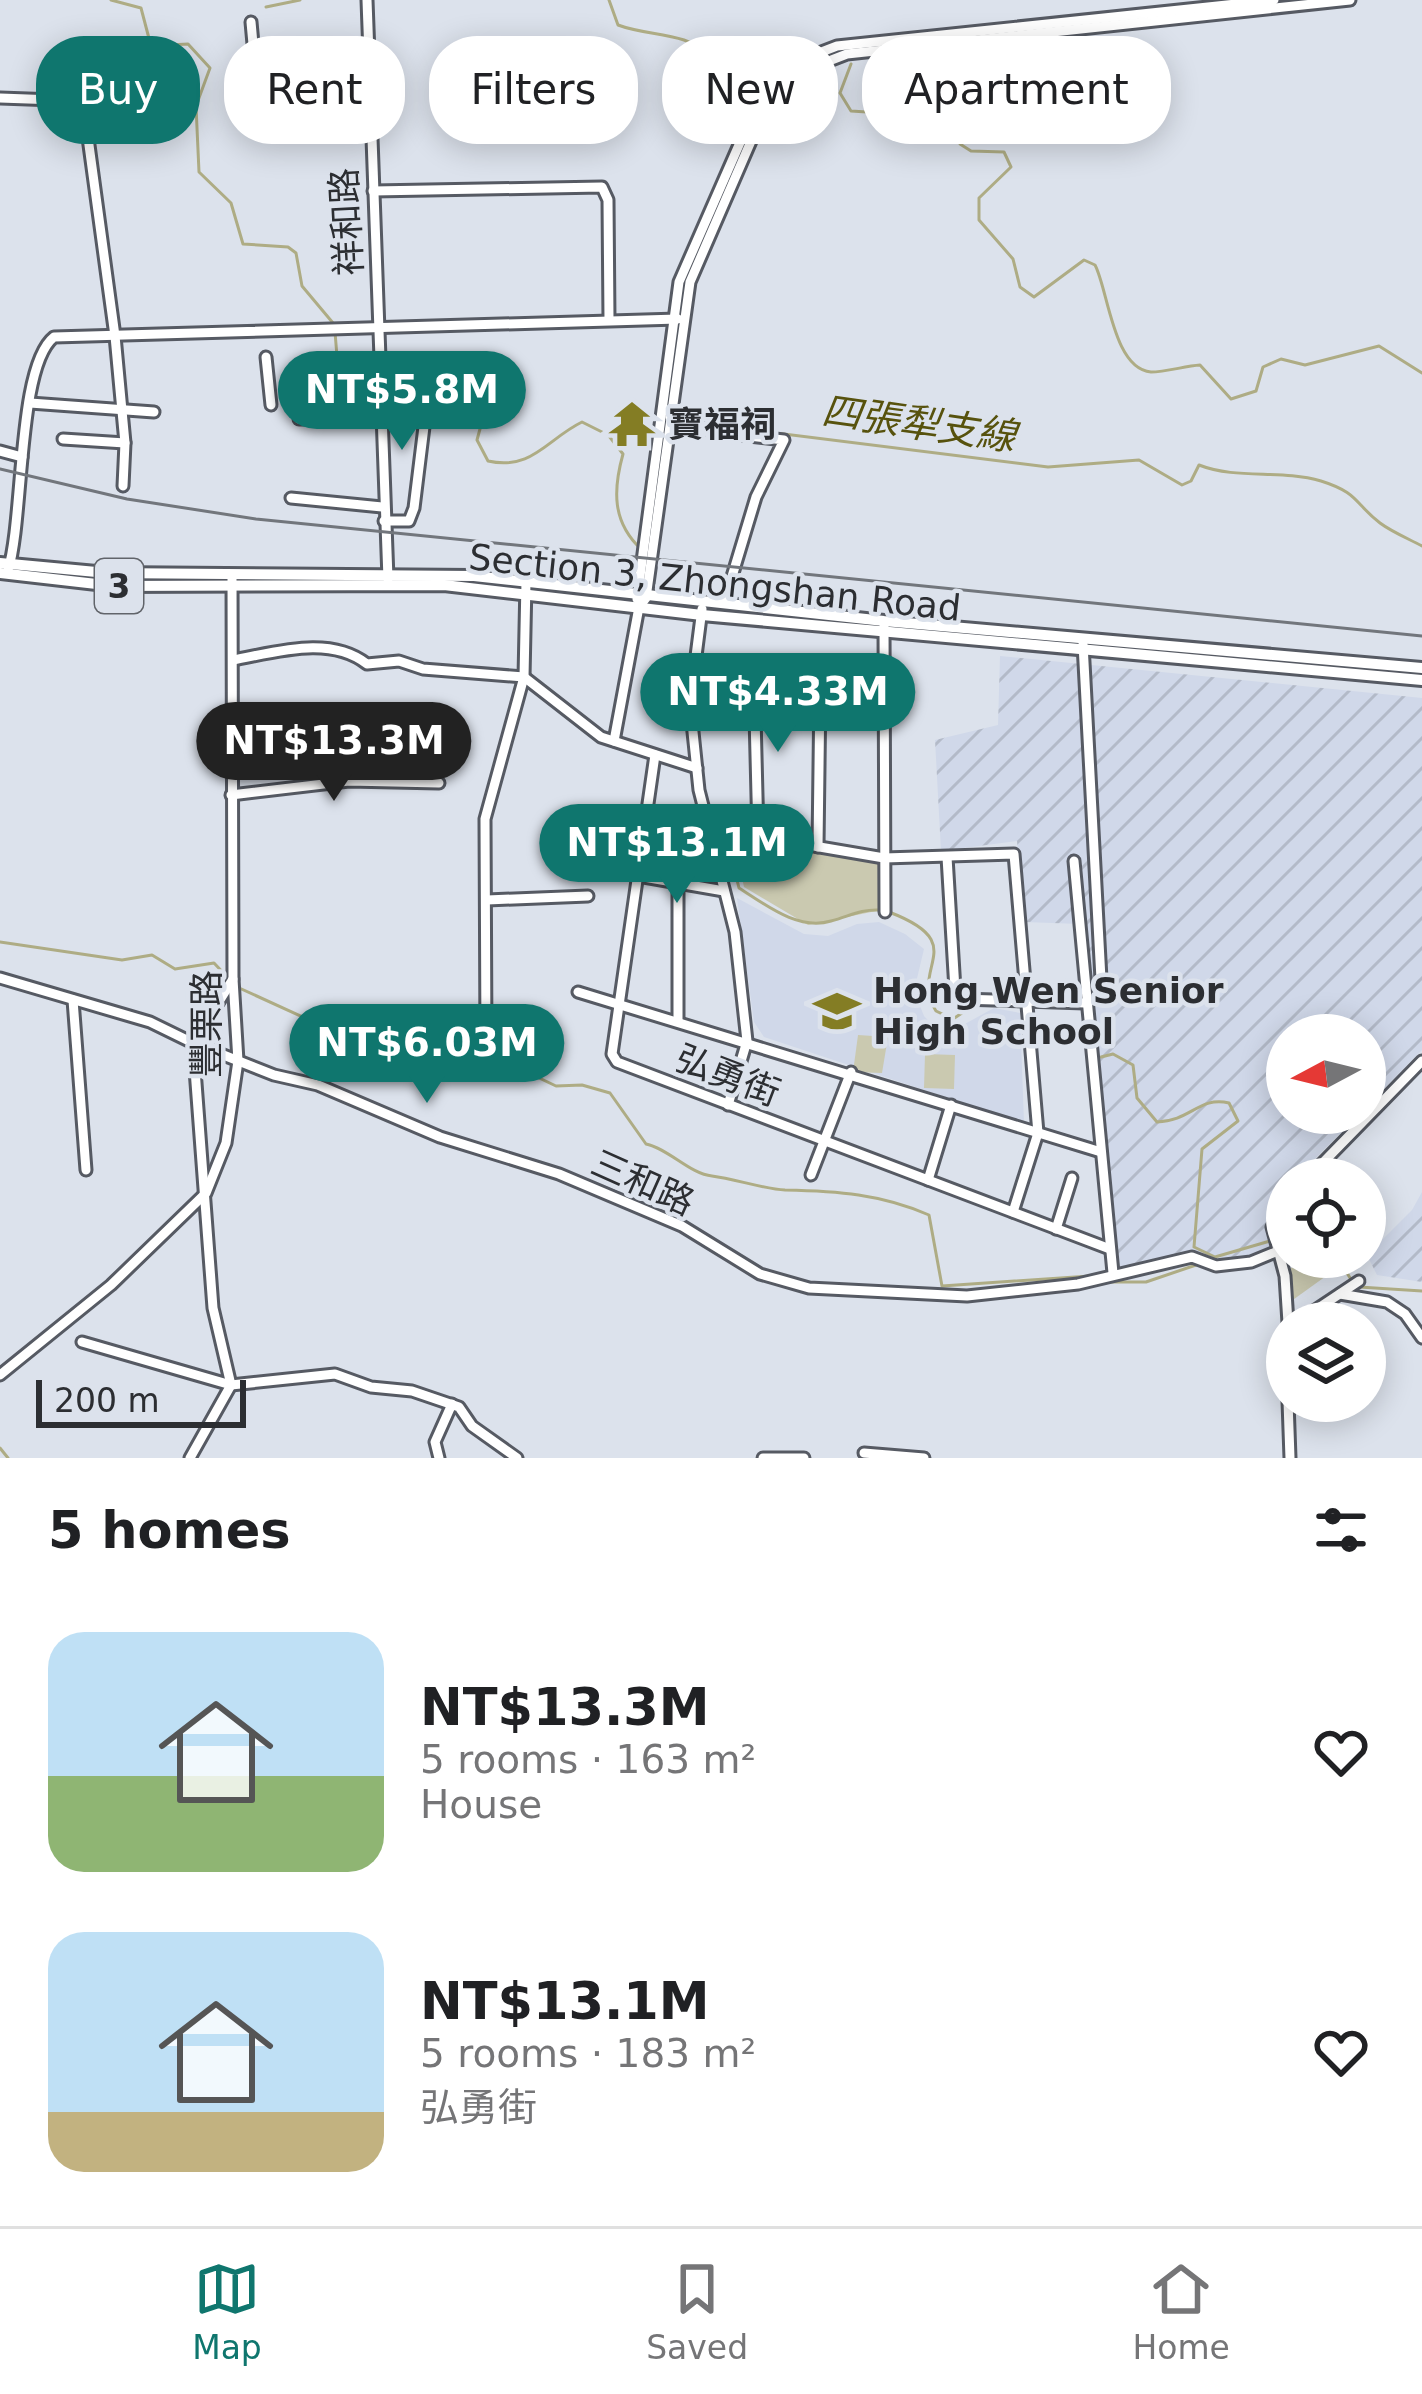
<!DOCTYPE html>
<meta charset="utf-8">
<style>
:root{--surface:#fff;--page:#f2f2f2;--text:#202124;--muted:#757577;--line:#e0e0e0;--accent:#0f766e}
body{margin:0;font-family:"DejaVu Sans","Noto Sans TC",sans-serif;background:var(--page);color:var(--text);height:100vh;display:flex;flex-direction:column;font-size:45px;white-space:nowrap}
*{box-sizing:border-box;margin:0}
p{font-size:39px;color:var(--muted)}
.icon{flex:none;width:66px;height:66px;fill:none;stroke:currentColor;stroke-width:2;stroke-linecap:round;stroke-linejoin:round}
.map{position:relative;height:1458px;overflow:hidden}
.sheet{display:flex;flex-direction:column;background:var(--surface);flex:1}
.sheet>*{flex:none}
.banner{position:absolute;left:36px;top:36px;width:1350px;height:108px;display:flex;gap:24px}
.needle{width:78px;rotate:263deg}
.fabs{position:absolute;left:1266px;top:1014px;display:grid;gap:24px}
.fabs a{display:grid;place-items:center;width:120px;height:120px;border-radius:50%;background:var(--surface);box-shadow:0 6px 30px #0003;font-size:60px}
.scale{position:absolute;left:36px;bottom:30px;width:210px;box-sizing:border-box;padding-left:12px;border:6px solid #2c2e32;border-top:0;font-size:33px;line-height:42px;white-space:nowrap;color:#2c2e32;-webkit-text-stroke:9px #dce2ec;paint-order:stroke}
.price{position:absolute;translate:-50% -102px;padding:0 27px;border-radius:42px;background:var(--accent);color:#fff;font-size:39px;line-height:78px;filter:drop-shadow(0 3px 6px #0008)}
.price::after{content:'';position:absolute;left:50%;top:72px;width:36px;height:27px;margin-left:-18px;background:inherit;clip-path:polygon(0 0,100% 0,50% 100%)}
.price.selected{background:#222;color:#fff}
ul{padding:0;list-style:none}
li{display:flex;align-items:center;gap:36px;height:300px;padding:0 48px}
li span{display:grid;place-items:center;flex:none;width:336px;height:240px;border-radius:36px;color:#555}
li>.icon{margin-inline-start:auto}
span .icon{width:144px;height:144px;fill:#fffc;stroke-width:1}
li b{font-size:51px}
h2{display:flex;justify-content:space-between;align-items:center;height:144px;padding:0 48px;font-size:51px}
.pill{padding:0 42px;border-radius:48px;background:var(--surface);box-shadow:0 6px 30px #0003;font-size:42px;line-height:108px}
.pill.selected{background:var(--accent);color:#fff}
.menu{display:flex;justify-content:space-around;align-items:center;height:168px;border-top:3px solid var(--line);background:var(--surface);font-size:33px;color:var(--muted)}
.menu a{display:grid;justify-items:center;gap:6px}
.menu .selected{color:var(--accent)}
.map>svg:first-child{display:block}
.built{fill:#d0d8e9}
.industrial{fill:url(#industrial-furrows)}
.green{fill:#cac9b0}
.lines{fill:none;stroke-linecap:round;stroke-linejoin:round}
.stream{stroke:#aeac84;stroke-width:3}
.minor-casing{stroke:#565a63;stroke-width:15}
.major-casing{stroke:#565a63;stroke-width:16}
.minor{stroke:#fff;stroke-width:9}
.major{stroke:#fff;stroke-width:10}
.rail{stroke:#72767c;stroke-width:3}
.labels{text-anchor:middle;stroke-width:9;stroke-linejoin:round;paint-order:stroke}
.shield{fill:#dce2ec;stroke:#61646a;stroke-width:3}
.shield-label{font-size:33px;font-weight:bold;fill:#2c2e32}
.street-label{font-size:36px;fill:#2c2e32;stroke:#dce2ec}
.poi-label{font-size:36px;font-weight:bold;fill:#2c2e32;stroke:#dce2ec;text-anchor:start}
.water-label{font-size:39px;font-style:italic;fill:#57520d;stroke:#dce2ec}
</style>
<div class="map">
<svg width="1422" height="1458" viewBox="0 0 1422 1458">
<defs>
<pattern id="industrial-furrows" width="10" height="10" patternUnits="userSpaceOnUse" patternTransform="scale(3)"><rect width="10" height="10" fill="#d0d8e9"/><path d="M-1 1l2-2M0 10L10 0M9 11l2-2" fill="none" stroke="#b3bac8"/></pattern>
</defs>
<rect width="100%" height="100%" fill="#dce2ec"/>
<!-- built -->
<path class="built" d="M737,898L804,934L828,936L857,924L879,922L905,934L924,949L914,991L924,1016L939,1032L952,1031L994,1008L1020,1013L1024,1123L764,1037L754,1022Z"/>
<!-- industrial -->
<g class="industrial">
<path d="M1000,656L1422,698V1050L1365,1108V1035H1287V1113H1360L1295,1179H1287V1187L1268,1206L1269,1250L1222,1264L1187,1253L1145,1269L1118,1270L1080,924L1024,922L1017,841L941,851L935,740L998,725Z"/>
<path d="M1422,1192V1282L1377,1275L1367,1255L1412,1210Z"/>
</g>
<!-- green -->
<g class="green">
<path d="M734,840L881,863V910L808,925L744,887Z"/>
<path d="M858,1035L888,1037L882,1073L853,1072Z"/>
<path d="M925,1054L955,1055L954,1089L924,1088Z"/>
<path d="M1314,1257H1334L1340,1266L1290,1302L1287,1270Z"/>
</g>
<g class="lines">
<!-- stream -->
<g class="stream">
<path d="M111,0L141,8L151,46L188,44L210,68L196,106L199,172L231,203L243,244L288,247L296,253L302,286L333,323"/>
<path d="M609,0L618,25C639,33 663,33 684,40C724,54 695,87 761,83"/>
<path d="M266,7L300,0"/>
<path d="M851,64L840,93L851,111L898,114L939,95L954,109L960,144L971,151L1004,152L1011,167L979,198V220L1013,259L1020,287L1034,297L1084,260L1095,265C1108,289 1113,369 1151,372C1166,372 1185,366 1200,365L1231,399L1256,391L1263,367L1281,359L1305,365L1379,346L1422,373"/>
<path d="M335,332L339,381L376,375"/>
<path d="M385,375L483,391L487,403L477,440L488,461C532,471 547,439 582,422L608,435L654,431"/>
<path d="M705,424L1048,467L1139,460L1182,485L1191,481L1199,465C1237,480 1281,469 1321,481C1359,493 1354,503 1380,523C1392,532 1409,539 1422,546"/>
<path d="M609,436L623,454C613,490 612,522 641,549"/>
<path d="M730,852L739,888C766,905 798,931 831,921C850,916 860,909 880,910"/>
<path d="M889,912C973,944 908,967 936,1011L953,1019L962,1013"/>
<path d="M0,942L122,960L152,955L175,969L214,963L230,980"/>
<path d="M237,987L329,1029L464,1042L556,1086L582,1085L610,1093L646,1144C669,1149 690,1174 712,1176C735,1179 764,1189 785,1190C837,1191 881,1194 929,1215L942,1286L1090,1276"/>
<path d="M1101,1057L1113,1054L1133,1065L1137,1098L1157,1122C1191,1121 1199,1096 1229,1103L1238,1121L1202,1149L1194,1247L1215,1257L1270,1241"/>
<path d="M1337,1257L1352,1281"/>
<path d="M1111,1282H1146L1199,1264"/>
<path d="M1359,1287L1422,1291"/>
<path d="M0,1448L8,1458"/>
</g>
<defs>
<g id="minor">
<path d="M367,0L388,579"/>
<path d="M251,22L257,88"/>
<path d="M0,98L83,101L115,336L125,443L123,486"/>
<path d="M373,191L602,187L608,200L609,320"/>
<path d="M266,357L271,405"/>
<path d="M30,403L154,412"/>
<path d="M670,417L695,421L704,431L784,440L756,497L724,603"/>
<path d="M299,419H379"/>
<path d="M63,439L125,443"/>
<path d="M0,451L22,457"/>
<path d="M291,498L382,507"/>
<path d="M384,521H409L414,508L430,378"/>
<path d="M8,570C24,520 17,366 54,337L678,319"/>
<path d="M637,599L679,282L763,90L798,61L837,46L1274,0"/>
<path d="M702,609L690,703L699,790L735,932L747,1041L728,1105"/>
<path d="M884,626L885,912"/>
<path d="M1083,644L1101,979"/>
<path d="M233,660C277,652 330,635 367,664L399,661L423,669L524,677L601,737L697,768"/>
<path d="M723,671L820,687L885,709"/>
<path d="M754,675L758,836"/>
<path d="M614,741L639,607L646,598L690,282L768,102L803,71L847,54L1350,0"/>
<path d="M655,755L612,1054L617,1062L1110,1249"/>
<path d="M231,795L349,781L439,783"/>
<path d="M709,828L884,858L1014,854L1038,1133L1013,1212"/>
<path d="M818,847L820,687"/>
<path d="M947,857L955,990L961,999L1085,1003"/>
<path d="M1074,861L1113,1273"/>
<path d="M638,876L724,891"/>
<path d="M678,883V1020"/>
<path d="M487,900L588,896"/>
<path d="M0,978L150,1022L193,1043L274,1075L318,1085L440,1137L559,1174L682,1226L760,1274L809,1288L967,1296L1078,1284L1192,1257L1216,1266L1251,1262L1278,1251"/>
<path d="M578,992L1101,1152"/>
<path d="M73,1000L86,1170"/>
<path d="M486,1042L485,819L524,677L526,582"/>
<path d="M811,1175L851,1072"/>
<path d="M1307,1179L1422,1061"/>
<path d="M928,1180L951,1105"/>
<path d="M1287,1202L1272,1227L1285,1276L1288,1323"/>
<path d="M1056,1229L1072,1178"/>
<path d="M1340,1294L1387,1302L1405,1314L1422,1338"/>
<path d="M1296,1323L1359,1281"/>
<path d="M82,1342L231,1385L335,1374L371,1387L412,1391L459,1407L472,1426L517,1458"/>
<path d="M0,1375L111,1285L206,1193L226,1143L238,1061L233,979L232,575"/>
<path d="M1288,1401L1290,1458"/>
<path d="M864,1453L924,1458"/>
<path d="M190,1458L231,1385L213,1308L193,1043L233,979"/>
<path d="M439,1458L435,1442L452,1404"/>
<path d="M763,1458H804"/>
</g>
<g id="major">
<path d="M0,563L107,573L474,576L884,621L1422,668"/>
<path d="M0,573L114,586L444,585L702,615L1422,680"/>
</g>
</defs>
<!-- minor casing -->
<use href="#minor" class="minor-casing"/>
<!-- major casing -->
<use href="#major" class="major-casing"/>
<!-- minor -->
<use href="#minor" class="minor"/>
<!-- major -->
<use href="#major" class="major"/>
<!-- rail -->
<path class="rail" d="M0,469L127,499L256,519L1422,636"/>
</g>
<!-- icons -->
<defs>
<symbol id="temple-bare" viewBox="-9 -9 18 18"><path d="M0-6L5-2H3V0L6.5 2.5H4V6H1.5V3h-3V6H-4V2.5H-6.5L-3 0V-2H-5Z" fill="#847d24" stroke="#dce2ec" stroke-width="2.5" paint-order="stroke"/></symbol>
<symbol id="school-bare" viewBox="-9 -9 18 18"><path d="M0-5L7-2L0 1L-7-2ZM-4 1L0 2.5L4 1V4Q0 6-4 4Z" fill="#847d24" stroke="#dce2ec" stroke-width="2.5" paint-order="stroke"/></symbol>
</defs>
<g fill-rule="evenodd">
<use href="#temple-bare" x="599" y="391" width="66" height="66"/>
<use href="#school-bare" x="804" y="978" width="66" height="66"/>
</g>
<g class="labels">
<!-- shield labels -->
<rect class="shield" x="95" y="559" width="48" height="54" rx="9"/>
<g class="shield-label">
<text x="119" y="598">3</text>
</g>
<!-- street labels -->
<g class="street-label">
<text transform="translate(346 222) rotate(-93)" y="13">祥和路</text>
<text transform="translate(715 582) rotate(6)" y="13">Section 3, Zhongshan Road</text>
<text transform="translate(206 1024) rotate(-90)" y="13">豐栗路</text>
<text transform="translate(728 1075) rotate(21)" y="13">弘勇街</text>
<text transform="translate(643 1182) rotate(24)" y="13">三和路</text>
</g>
<!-- poi labels -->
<g class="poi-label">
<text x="668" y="437">寶福祠</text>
<text x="873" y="1003">Hong Wen Senior<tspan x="873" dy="41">High School</tspan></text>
</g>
<!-- water labels -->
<g class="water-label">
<text transform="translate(919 423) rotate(8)" y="14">四張犁支線</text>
</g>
</g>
</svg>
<div class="fabs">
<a><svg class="needle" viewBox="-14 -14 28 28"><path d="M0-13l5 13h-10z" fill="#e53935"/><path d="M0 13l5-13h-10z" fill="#757577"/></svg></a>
<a><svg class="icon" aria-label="locate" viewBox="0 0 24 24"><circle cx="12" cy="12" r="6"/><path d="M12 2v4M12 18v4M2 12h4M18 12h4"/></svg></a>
<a><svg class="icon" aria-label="layers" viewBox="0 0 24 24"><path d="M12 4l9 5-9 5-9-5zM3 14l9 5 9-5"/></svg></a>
</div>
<div class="scale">200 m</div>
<b class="price" style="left:402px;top:453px">NT$5.8M</b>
<b class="price" style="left:778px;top:755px">NT$4.33M</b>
<b class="price selected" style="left:334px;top:804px">NT$13.3M</b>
<b class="price" style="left:677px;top:906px">NT$13.1M</b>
<b class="price" style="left:427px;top:1106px">NT$6.03M</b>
<div class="banner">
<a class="pill selected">Buy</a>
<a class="pill">Rent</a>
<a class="pill">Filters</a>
<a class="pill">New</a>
<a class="pill">Apartment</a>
</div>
</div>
<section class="sheet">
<h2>5 homes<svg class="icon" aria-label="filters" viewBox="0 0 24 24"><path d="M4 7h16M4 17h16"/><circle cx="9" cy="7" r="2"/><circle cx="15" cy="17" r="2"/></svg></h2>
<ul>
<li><span style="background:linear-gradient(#bfe0f5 60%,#8fb573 0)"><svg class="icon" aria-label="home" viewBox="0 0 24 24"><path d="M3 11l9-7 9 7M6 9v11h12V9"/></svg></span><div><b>NT$13.3M</b><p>5 rooms · 163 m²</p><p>House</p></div><svg class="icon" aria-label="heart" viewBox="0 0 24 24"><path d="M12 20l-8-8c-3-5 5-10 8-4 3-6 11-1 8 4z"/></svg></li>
<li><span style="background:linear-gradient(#bfe0f5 75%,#c2b280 0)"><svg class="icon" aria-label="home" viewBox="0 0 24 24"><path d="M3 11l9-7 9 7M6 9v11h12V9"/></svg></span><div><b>NT$13.1M</b><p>5 rooms · 183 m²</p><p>弘勇街</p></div><svg class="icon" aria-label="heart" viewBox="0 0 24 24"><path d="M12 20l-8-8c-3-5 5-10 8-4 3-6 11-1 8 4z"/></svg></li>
</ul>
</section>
<nav class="menu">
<a class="selected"><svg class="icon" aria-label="map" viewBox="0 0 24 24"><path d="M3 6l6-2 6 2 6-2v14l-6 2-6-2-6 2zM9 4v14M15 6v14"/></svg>Map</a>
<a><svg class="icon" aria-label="saved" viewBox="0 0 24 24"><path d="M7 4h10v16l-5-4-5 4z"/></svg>Saved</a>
<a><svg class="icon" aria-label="home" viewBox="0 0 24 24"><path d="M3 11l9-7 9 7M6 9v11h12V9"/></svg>Home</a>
</nav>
